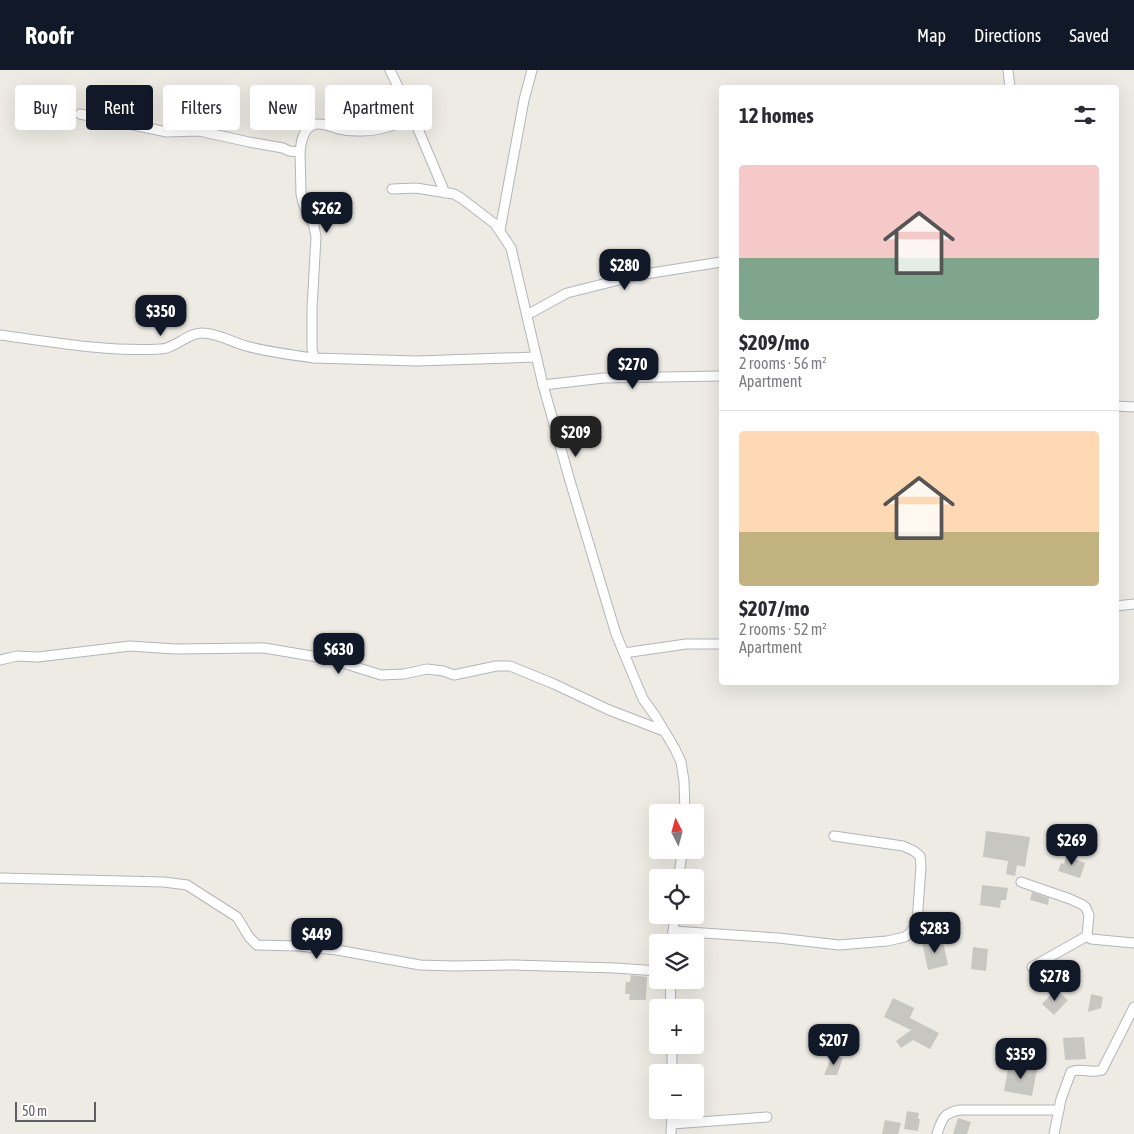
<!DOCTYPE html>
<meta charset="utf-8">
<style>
:root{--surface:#fff;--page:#f2f2f3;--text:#2b2b33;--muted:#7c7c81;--line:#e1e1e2;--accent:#111827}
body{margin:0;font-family:"Asap Condensed",sans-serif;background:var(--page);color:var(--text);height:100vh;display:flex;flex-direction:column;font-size:19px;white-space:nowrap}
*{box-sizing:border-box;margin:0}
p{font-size:16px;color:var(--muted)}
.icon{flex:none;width:28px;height:28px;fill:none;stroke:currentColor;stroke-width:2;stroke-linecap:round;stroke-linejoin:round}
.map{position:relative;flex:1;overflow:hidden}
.details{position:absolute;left:719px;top:15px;width:400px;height:600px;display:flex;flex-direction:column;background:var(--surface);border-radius:5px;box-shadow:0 5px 20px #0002}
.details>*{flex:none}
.guide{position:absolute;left:15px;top:15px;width:475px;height:45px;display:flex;gap:10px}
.needle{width:32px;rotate:354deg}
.buttons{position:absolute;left:649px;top:734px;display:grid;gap:10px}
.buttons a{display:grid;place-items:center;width:55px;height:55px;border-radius:5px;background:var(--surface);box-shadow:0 5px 20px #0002;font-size:25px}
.scale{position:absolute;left:15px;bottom:12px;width:81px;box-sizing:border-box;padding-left:5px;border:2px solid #5c5e63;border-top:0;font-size:14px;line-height:18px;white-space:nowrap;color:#5c5e63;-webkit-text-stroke:4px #fff;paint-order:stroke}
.price{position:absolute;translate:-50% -42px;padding:0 11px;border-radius:10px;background:var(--accent);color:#fff;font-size:16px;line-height:32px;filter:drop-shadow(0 1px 2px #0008)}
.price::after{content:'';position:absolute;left:50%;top:30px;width:15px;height:11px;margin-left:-8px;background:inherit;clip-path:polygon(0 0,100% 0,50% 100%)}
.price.on{background:#222;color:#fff}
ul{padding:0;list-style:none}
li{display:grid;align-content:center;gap:10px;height:265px;padding:0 20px}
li+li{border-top:1px solid var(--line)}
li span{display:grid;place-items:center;height:155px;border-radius:5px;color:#555}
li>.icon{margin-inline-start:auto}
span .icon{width:90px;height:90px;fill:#fffc;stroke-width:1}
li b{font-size:21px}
h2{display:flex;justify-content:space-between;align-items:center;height:60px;padding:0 20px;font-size:21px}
.tag{padding:0 18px;border-radius:5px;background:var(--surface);box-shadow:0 5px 20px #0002;font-size:18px;line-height:45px}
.tag.on{background:var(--accent);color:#fff}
header{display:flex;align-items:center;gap:30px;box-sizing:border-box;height:70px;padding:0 25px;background:var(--accent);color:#fff}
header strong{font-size:24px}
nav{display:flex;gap:28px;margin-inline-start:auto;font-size:18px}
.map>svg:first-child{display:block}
.building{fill:#c8c6c0}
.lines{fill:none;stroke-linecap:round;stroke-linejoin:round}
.minor-casing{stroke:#b4b5b9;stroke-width:11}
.minor{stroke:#fff;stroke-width:9}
</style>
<header>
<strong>Roofr</strong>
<nav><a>Map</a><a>Directions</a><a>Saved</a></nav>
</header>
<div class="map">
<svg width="1134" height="1064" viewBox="0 0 1134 1064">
<rect width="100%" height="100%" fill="#edebe4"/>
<!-- building -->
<g class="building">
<path d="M986,761L1030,767L1025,797L1017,795L1015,806L1006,804L1008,791L983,787Z"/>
<path d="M1067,783L1076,785L1075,789L1085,793L1080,808L1058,801L1061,793L1064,794Z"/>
<path d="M982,815L1008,818L1006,830H1001L1000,838L980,835Z"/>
<path d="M1032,822L1049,828L1048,835L1030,830Z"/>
<path d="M935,869L936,873L943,871L948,895L928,900L922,872Z"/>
<path d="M973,877L988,879L986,901L971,899Z"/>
<path d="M631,905L647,907L646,930H629L630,924H625L626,912H630Z"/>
<path d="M1056,919L1068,930L1054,945L1042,934Z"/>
<path d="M1091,924L1103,927L1101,938L1088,942Z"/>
<path d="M893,928L914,938L910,948L939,963L930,979L913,970L901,978L896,971L911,960L884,947Z"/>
<path d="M1084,967L1086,989L1065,990L1063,968Z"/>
<path d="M833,984L843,988L837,1005H824Z"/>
<path d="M1009,994L1037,999L1032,1026L1004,1021Z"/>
<path d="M907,1041L919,1043L918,1049H920L918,1061L904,1059Z"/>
<path d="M958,1048L971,1052L967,1064H953Z"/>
<path d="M885,1050L901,1053L898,1064H882Z"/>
</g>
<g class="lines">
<defs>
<g id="minor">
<path d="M390,0L418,59L445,123"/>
<path d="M1008,0L1010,18"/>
<path d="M80,44L167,62L199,61L249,72L283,78L289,81L300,82L301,124L303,133L314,156L316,167L312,238V278L314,288L417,291L536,287"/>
<path d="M300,82C301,72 303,59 313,55C322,51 334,59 344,60C350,61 357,61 363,61C381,61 397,54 413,47"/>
<path d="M392,119L416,118L454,124L461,128L495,154L511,178L543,315L570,411L616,564L643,629L656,647L675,679L681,692L684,711L685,742"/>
<path d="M500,160L524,30L532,0"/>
<path d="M527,245L567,223L639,205L721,192"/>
<path d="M0,265C53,272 106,282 160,279C175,279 187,263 202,263C217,263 232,272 246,276C268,282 291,285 314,288"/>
<path d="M543,315L604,308L721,306"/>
<path d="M1116,336L1134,337"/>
<path d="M1116,536L1134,534"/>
<path d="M624,583L686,574H721"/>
<path d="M0,590L17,586L38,587L130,576L175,579L264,578L330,589L381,605L404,604L427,599L443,601L454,605L496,596H510L554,614L609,640L664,661"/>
<path d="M0,808L164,812L187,815L237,847L249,867L257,875L298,876L337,880L420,895L454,896L513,895L615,898L658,901"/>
<path d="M678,808L683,780"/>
<path d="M1021,812L1070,829L1083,835L1086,838L1089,845L1087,866L1091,869L1134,873"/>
<path d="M673,861L778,868L839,875L887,871L905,867L911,862L917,853L921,796L920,786L914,781L903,776L834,766"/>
<path d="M672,872L675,845"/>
<path d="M1032,897L1087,866"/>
<path d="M670,910L671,938"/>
<path d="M672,1002V975"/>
<path d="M672,1054L767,1047"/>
<path d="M671,1064L672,1040"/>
<path d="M937,1064C942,1049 943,1043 960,1040H1059"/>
<path d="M1054,1064L1061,1029L1071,1002C1081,997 1091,1004 1102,1000L1134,937"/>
</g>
</defs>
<!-- minor casing -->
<use href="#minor" class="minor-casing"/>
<!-- minor -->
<use href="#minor" class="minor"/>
</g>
</svg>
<div class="buttons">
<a><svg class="needle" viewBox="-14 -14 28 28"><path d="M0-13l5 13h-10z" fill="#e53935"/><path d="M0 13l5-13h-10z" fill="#7c7c81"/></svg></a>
<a><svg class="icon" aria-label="locate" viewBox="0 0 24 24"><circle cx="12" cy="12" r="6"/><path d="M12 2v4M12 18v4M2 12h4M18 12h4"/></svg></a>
<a><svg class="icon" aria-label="layers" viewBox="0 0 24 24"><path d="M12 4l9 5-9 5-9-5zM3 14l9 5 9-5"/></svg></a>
<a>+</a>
<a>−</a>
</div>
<div class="scale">50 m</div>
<b class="price" style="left:327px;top:164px">$262</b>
<b class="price" style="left:625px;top:221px">$280</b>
<b class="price" style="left:161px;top:267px">$350</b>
<b class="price" style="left:633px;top:320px">$270</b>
<b class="price on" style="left:576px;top:388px">$209</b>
<b class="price" style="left:339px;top:605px">$630</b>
<b class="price" style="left:1072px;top:796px">$269</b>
<b class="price" style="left:935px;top:884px">$283</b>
<b class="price" style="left:317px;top:890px">$449</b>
<b class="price" style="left:1055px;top:932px">$278</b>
<b class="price" style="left:834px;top:996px">$207</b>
<b class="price" style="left:1021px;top:1010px">$359</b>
<div class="guide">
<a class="tag">Buy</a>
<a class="tag on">Rent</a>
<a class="tag">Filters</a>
<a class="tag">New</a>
<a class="tag">Apartment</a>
</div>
<section class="details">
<h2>12 homes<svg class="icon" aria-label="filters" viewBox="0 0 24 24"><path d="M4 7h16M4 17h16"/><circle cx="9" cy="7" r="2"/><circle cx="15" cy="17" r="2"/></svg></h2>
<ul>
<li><span style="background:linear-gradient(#f6c9c9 60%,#7fa58c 0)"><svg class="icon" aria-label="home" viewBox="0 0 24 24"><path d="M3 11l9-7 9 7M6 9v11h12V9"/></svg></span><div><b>$209/mo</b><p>2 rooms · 56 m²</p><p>Apartment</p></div></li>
<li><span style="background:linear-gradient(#ffd9b3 65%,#c2b280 0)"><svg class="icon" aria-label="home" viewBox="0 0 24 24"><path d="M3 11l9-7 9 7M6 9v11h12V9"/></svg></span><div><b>$207/mo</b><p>2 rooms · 52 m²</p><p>Apartment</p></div></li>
</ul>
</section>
</div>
